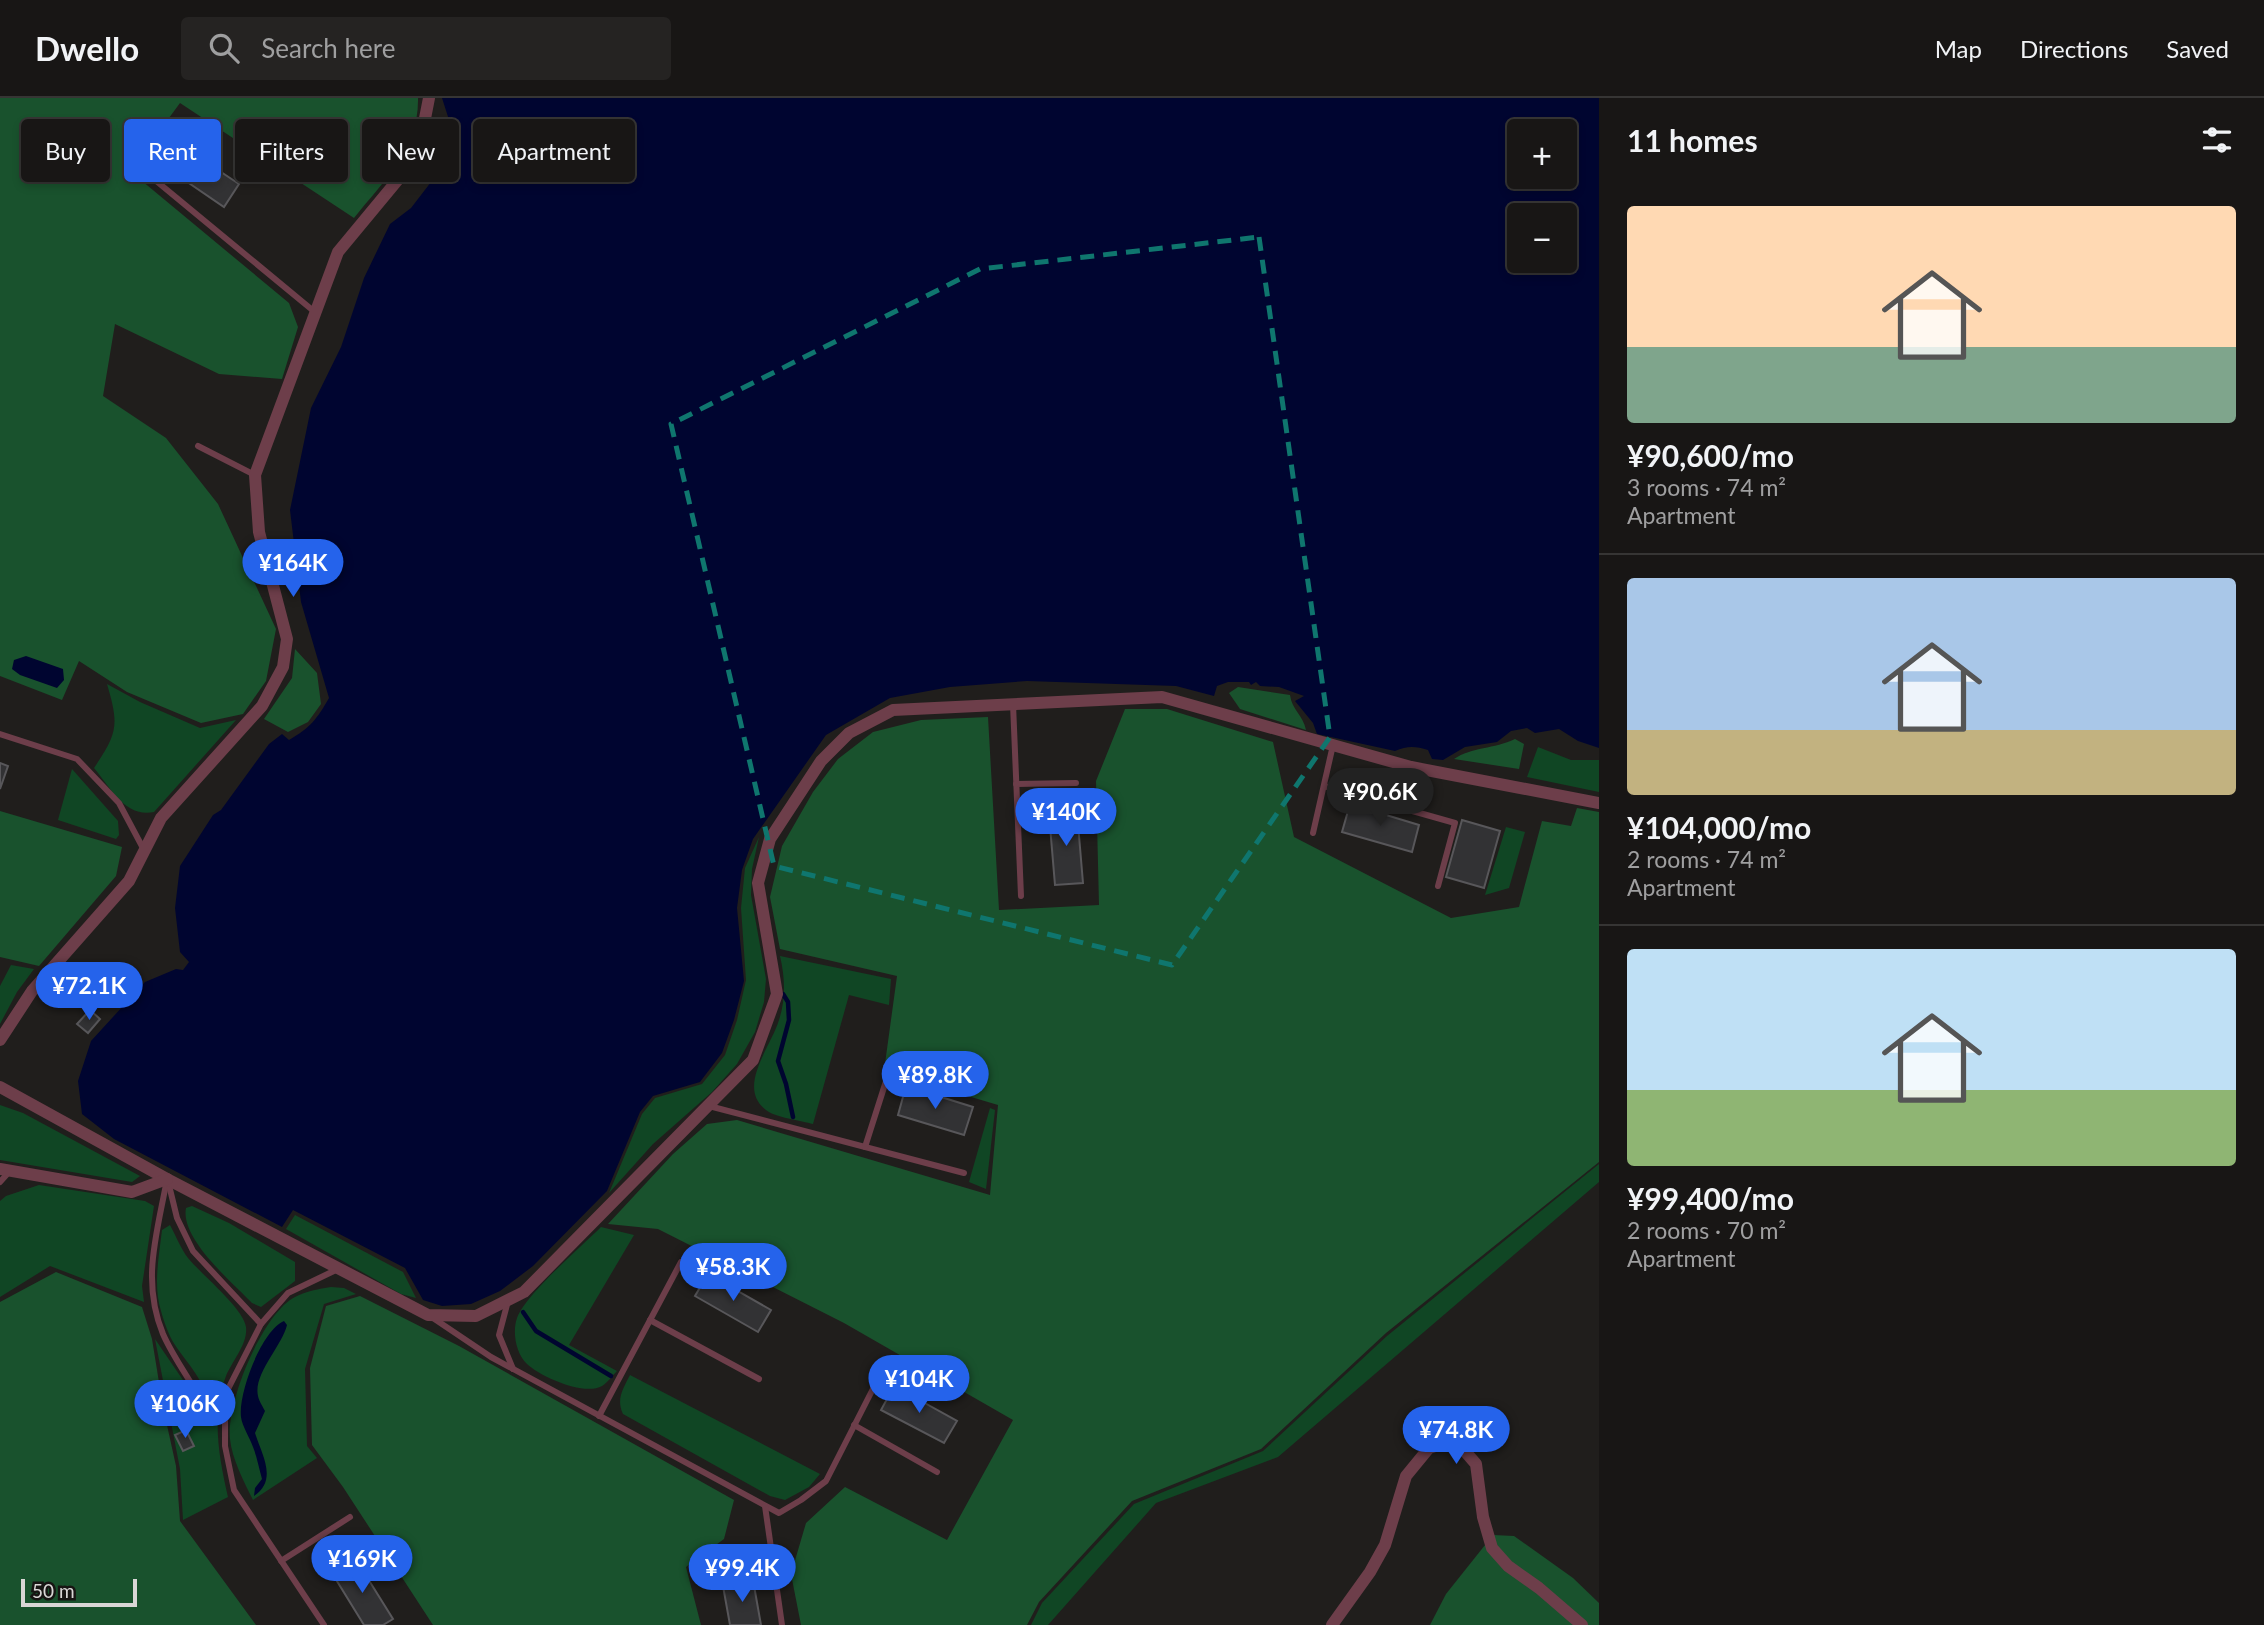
<!DOCTYPE html>
<meta charset="utf-8">
<style>
:root{--surface:#181615;--page:#252322;--text:#f1f3f6;--muted:#9f9fa0;--line:#363534;--accent:#2563eb}
body{margin:0;font-family:Lato,sans-serif;background:var(--page);color:var(--text);height:100vh;display:flex;flex-direction:column;font-size:26px;white-space:nowrap}
*{box-sizing:border-box;margin:0}
p{font-size:23px;color:var(--muted)}
.icon{flex:none;width:38px;height:38px;fill:none;stroke:currentColor;stroke-width:2;stroke-linecap:round;stroke-linejoin:round}
.map{position:relative;flex:1;overflow:hidden}
.drawer{display:flex;flex-direction:column;background:var(--surface);width:665px}
.drawer>*{flex:none}
.guide{position:absolute;left:21px;top:21px;width:665px;height:63px;display:flex;gap:14px}
.buttons{position:absolute;left:1507px;top:21px;display:grid;gap:14px}
.buttons a{display:grid;place-items:center;width:70px;height:70px;border-radius:7px;background:var(--surface);box-shadow:0 4px 10px #0003,0 0 0 2px var(--line);font-size:35px}
.scale{position:absolute;left:21px;bottom:18px;width:116px;box-sizing:border-box;padding-left:7px;border:4px solid #d9d7d6;border-top:0;font-size:19px;line-height:24px;white-space:nowrap;color:#d9d7d6;-webkit-text-stroke:5px #171513;paint-order:stroke}
.price{position:absolute;translate:-50% -60px;padding:0 16px;border-radius:24px;background:var(--accent);color:#fff;font-size:23px;line-height:46px;filter:drop-shadow(0 2px 4px #0008)}
.price::after{content:'';position:absolute;left:50%;top:42px;width:21px;height:16px;margin-left:-10px;background:inherit;clip-path:polygon(0 0,100% 0,50% 100%)}
.price.current{background:#222;color:#fff}
ul{padding:0;list-style:none}
li{display:grid;align-content:center;gap:14px;height:371px;padding:0 28px}
li+li{border-top:2px solid var(--line)}
li span{display:grid;place-items:center;height:217px;border-radius:7px;color:#555}
li>.icon{margin-inline-start:auto}
span .icon{width:126px;height:126px;fill:#fffc;stroke-width:1}
li b{font-size:30px}
h2{display:flex;justify-content:space-between;align-items:center;height:84px;padding:0 28px;font-size:30px}
.chip{padding:0 24px;border-radius:7px;background:var(--surface);box-shadow:0 4px 10px #0003,0 0 0 2px var(--line);font-size:24px;line-height:63px}
.chip.current{background:var(--accent);color:#fff}
header{display:flex;align-items:center;gap:42px;box-sizing:border-box;height:98px;padding:0 35px;background:var(--surface);border-bottom:2px solid var(--line)}
header strong{font-size:33px}
nav{display:flex;gap:38px;margin-inline-start:auto;font-size:24px}
.search{width:490px;height:63px;background:var(--page);display:flex;align-items:center;gap:18px;box-sizing:border-box;padding:0 24px;border-radius:7px;color:var(--muted);font-size:26px}
main{display:flex;flex:1;min-height:0}
.map>svg:first-child{display:block}
.green{fill:#104624}
.forest{fill:#19522d}
.water{fill:#000530;fill-rule:evenodd}
.lines{fill:none;stroke-linecap:round;stroke-linejoin:round}
.stream{stroke:#000530;stroke-width:4.5}
.building{fill:#323234;stroke:#58575a;stroke-width:2}
.lane{stroke:#6d3e4a;stroke-width:6}
.street{stroke:#6d3e4a;stroke-width:12}
.marked{fill:none;stroke:#0f766e;stroke-width:5;stroke-dasharray:14 9;stroke-linejoin:round}
</style>
<header>
<strong>Dwello</strong>
<div class="search"><svg class="icon" aria-label="search" viewBox="0 0 24 24"><circle cx="10" cy="10" r="6"/><path d="M15 15l6 6"/></svg>Search here</div>
<nav><a>Map</a><a>Directions</a><a>Saved</a></nav>
</header>
<main>
<div class="map">
<svg width="1599" height="1527" viewBox="0 0 1599 1527">
<rect width="100%" height="100%" fill="#201e1c"/>
<!-- green -->
<g class="green">
<path d="M107,586L140,604L200,630L236,622L154,714C125,720 111,690 94,670C118,634 119,627 107,586Z"/>
<path d="M1538,649L1571,662H1599V694L1527,679Z"/>
<path d="M72,671L118,723L119,737L116,741L58,722Z"/>
<path d="M1506,729L1525,734L1509,790L1485,797Z"/>
<path d="M759,739L752,771L751,797L766,881L764,904L755,934L737,966L712,994L653,1046L609,1095L642,1016L655,1000L702,986L725,957L737,922L746,882L741,810L745,770Z"/>
<path d="M780,858L891,881L889,907L849,897L813,1026C802,1023 774,1019 766,1012C736,989 771,949 779,922C786,901 785,879 780,858Z"/>
<path d="M11,867L34,871L17,894L0,926V888Z"/>
<path d="M0,1007L23,1015L140,1078L132,1084L0,1062Z"/>
<path d="M990,1010L995,1012L986,1091L969,1084Z"/>
<path d="M1599,1066V1084L1278,1359L1156,1405L1048,1527H1031L1042,1505L1134,1406L1263,1353L1387,1238Z"/>
<path d="M39,1087L145,1103L154,1108L142,1188L144,1204L50,1168L0,1199V1103L6,1098Z"/>
<path d="M192,1108L229,1125L295,1164V1183L261,1209L252,1205C232,1184 180,1141 186,1110Z"/>
<path d="M295,1117L403,1174L416,1200L401,1196L286,1131Z"/>
<path d="M170,1127C176,1138 181,1151 188,1160C201,1176 244,1211 246,1229C248,1246 232,1263 226,1278C211,1317 219,1360 228,1399L183,1422L180,1371L155,1241L185,1285L191,1307L186,1325L198,1327C223,1300 190,1270 175,1247C169,1238 164,1224 161,1213C153,1187 159,1158 162,1132Z"/>
<path d="M601,1129L634,1137L569,1247L617,1273C613,1277 607,1285 602,1288C584,1298 541,1279 527,1266C516,1256 512,1234 517,1220C526,1196 581,1149 601,1129Z"/>
<path d="M331,1189L344,1190L356,1196L324,1206L305,1271L307,1348L317,1360L253,1402C244,1384 232,1361 230,1341C226,1305 262,1216 295,1199C306,1193 319,1191 331,1189Z"/>
<path d="M630,1277L820,1376L809,1389L785,1402L770,1398L623,1316C616,1301 623,1291 630,1277Z"/>
</g>
<!-- forest -->
<g class="forest">
<path d="M0,0H418C419,52 384,82 354,120L180,5L130,73L289,205L298,229L282,281L219,276L115,226L103,298L166,340L218,406L276,531L266,583L243,616L201,625L127,594L79,563L62,602L0,578Z"/>
<path d="M295,551L317,575L321,606L308,624L288,634L264,621L292,580Z"/>
<path d="M1238,589L1290,597C1292,612 1303,617 1306,632L1240,611L1229,595Z"/>
<path d="M1125,611H1167L1273,644L1294,739L1451,820L1519,809L1542,723L1571,728L1577,710L1599,714V1064L1386,1235L1261,1351L1132,1403L1039,1504L1027,1527H801L791,1476L806,1425L845,1389L947,1442L1013,1322L844,1225L658,1131L608,1126L673,1056L707,1026L737,1022L990,1097L998,1007L884,973L897,878L780,851L770,799L782,748L813,694L838,661L873,634L921,622L988,619L999,812L1099,807L1096,683Z"/>
<path d="M1515,641L1524,646L1519,671L1454,661C1472,649 1494,651 1515,641Z"/>
<path d="M0,713L122,749L116,778L39,868L0,859Z"/>
<path d="M56,1174L142,1209L152,1241L163,1309L176,1368L180,1423L256,1527H0V1204Z"/>
<path d="M360,1198L459,1248L734,1402L724,1441L686,1469L701,1527H433L343,1389L312,1347L310,1270L326,1208Z"/>
<path d="M1493,1437L1514,1438L1573,1480L1599,1505V1527H1430L1446,1496Z"/>
</g>
<!-- water -->
<g class="water">
<path d="M442,0H1599V650L1578,643L1559,631L1535,635L1527,630L1511,633L1497,644L1465,649L1443,662L1432,661L1428,652C1415,648 1407,648 1395,653L1317,636L1313,625L1295,603L1304,598L1279,589L1260,588L1256,584L1251,587L1249,584H1228L1217,588L1214,598L1176,588L1027,583L950,589L890,600L826,637L753,741L742,772L737,810L744,883L734,922L722,955L700,984L653,998L640,1014L607,1093L533,1168L500,1193L471,1206L442,1208L423,1202L405,1170L293,1112L282,1129L114,1041L82,1016L78,983L91,943L145,884L176,871L183,872L189,864L180,854L175,810L180,768L213,717L221,712L269,646L282,636L289,642C310,630 317,621 329,600L301,504L290,412L311,310L341,249L364,180L390,126L411,110L448,62L453,47L450,25ZM1564,33V79H1519V33ZM1564,117V163H1519V117Z"/>
<path d="M26,558L63,571L64,582L57,590L20,577L12,571L14,562Z"/>
<path d="M284,1223L287,1227C282,1248 253,1276 258,1298C259,1303 263,1309 265,1313L255,1335C262,1357 278,1382 254,1398L255,1390L262,1381C259,1370 257,1359 253,1349C250,1340 242,1328 241,1319C238,1295 262,1232 284,1223Z"/>
</g>
<g class="lines">
<!-- stream -->
<g class="stream">
<path d="M783,896L788,904L789,922L778,963L786,986L793,1019"/>
<path d="M523,1214L536,1233L611,1278"/>
</g>
</g>
<!-- building -->
<g class="building">
<path d="M179,46L239,86L224,109L164,68Z"/>
<path d="M0,665L8,668L0,691Z"/>
<path d="M1350,706L1419,727L1412,754L1342,734Z"/>
<path d="M1077,714L1083,785L1055,787L1049,716Z"/>
<path d="M1462,722L1500,733L1484,790L1446,779Z"/>
<path d="M90,912L100,921L88,935L77,926Z"/>
<path d="M906,988L973,1009L964,1037L898,1017Z"/>
<path d="M708,1176L771,1212L758,1234L695,1198Z"/>
<path d="M894,1288L957,1323L944,1345L881,1312Z"/>
<path d="M186,1332L194,1348L183,1353L175,1337Z"/>
<path d="M355,1460L393,1521L383,1527H364L332,1475Z"/>
<path d="M753,1482L761,1527H730L723,1488Z"/>
</g>
<g class="lines">
<!-- lane -->
<g class="lane">
<path d="M149,77L316,215"/>
<path d="M198,348L255,377"/>
<path d="M1013,606L1021,798"/>
<path d="M0,636L77,661L119,705L144,752"/>
<path d="M1016,686L1076,685"/>
<path d="M1324,688L1455,725L1438,788"/>
<path d="M1313,735L1333,647"/>
<path d="M709,1008L964,1075"/>
<path d="M865,1049L887,980"/>
<path d="M167,1081C157,1136 141,1182 163,1236C173,1259 189,1280 201,1302L198,1320"/>
<path d="M168,1083L177,1120L193,1153L261,1226"/>
<path d="M0,1084L9,1074"/>
<path d="M508,1203L499,1237L513,1271"/>
<path d="M433,1220L491,1259L779,1415L801,1402L826,1383L880,1277"/>
<path d="M650,1222L759,1281"/>
<path d="M599,1318L681,1164"/>
<path d="M854,1327L937,1374"/>
<path d="M765,1408L782,1527"/>
<path d="M281,1463L350,1419"/>
<path d="M324,1527L234,1392L225,1348V1297L261,1226L288,1195L338,1171"/>
</g>
<!-- street -->
<g class="street">
<path d="M0,942L32,893L129,783L161,720L262,608L283,569L287,541L259,434L255,377L338,154L401,78L419,51L429,0"/>
<path d="M0,989L167,1081L428,1217L476,1218L524,1194L753,962L777,896L758,785L770,741L821,663L849,635L893,612L1162,599L1411,669L1599,705"/>
<path d="M0,1071L132,1094L167,1081"/>
<path d="M1332,1527L1370,1474L1385,1447L1406,1378L1429,1350L1444,1345L1463,1351L1476,1366L1483,1419L1492,1450L1508,1468L1539,1490L1582,1527"/>
</g>
</g>
<!-- marked area -->
<path class="marked" d="M1259,139L1330,639L1172,867L774,768L671,326L980,171Z"/>
</svg>
<div class="buttons">
<a>+</a>
<a>−</a>
</div>
<div class="scale">50 m</div>
<b class="price" style="left:293px;top:501px">¥164K</b>
<b class="price current" style="left:1380px;top:730px">¥90.6K</b>
<b class="price" style="left:1066px;top:750px">¥140K</b>
<b class="price" style="left:89px;top:924px">¥72.1K</b>
<b class="price" style="left:935px;top:1013px">¥89.8K</b>
<b class="price" style="left:733px;top:1205px">¥58.3K</b>
<b class="price" style="left:919px;top:1317px">¥104K</b>
<b class="price" style="left:185px;top:1342px">¥106K</b>
<b class="price" style="left:1456px;top:1368px">¥74.8K</b>
<b class="price" style="left:362px;top:1497px">¥169K</b>
<b class="price" style="left:742px;top:1506px">¥99.4K</b>
<div class="guide">
<a class="chip">Buy</a>
<a class="chip current">Rent</a>
<a class="chip">Filters</a>
<a class="chip">New</a>
<a class="chip">Apartment</a>
</div>
</div>
<section class="drawer">
<h2>11 homes<svg class="icon" aria-label="filters" viewBox="0 0 24 24"><path d="M4 7h16M4 17h16"/><circle cx="9" cy="7" r="2"/><circle cx="15" cy="17" r="2"/></svg></h2>
<ul>
<li><span style="background:linear-gradient(#ffd9b3 65%,#7fa58c 0)"><svg class="icon" aria-label="home" viewBox="0 0 24 24"><path d="M3 11l9-7 9 7M6 9v11h12V9"/></svg></span><div><b>¥90,600/mo</b><p>3 rooms · 74 m²</p><p>Apartment</p></div></li>
<li><span style="background:linear-gradient(#a9c7e8 70%,#c2b280 0)"><svg class="icon" aria-label="home" viewBox="0 0 24 24"><path d="M3 11l9-7 9 7M6 9v11h12V9"/></svg></span><div><b>¥104,000/mo</b><p>2 rooms · 74 m²</p><p>Apartment</p></div></li>
<li><span style="background:linear-gradient(#bfe0f5 65%,#8fb573 0)"><svg class="icon" aria-label="home" viewBox="0 0 24 24"><path d="M3 11l9-7 9 7M6 9v11h12V9"/></svg></span><div><b>¥99,400/mo</b><p>2 rooms · 70 m²</p><p>Apartment</p></div></li>
</ul>
</section>
</main>
